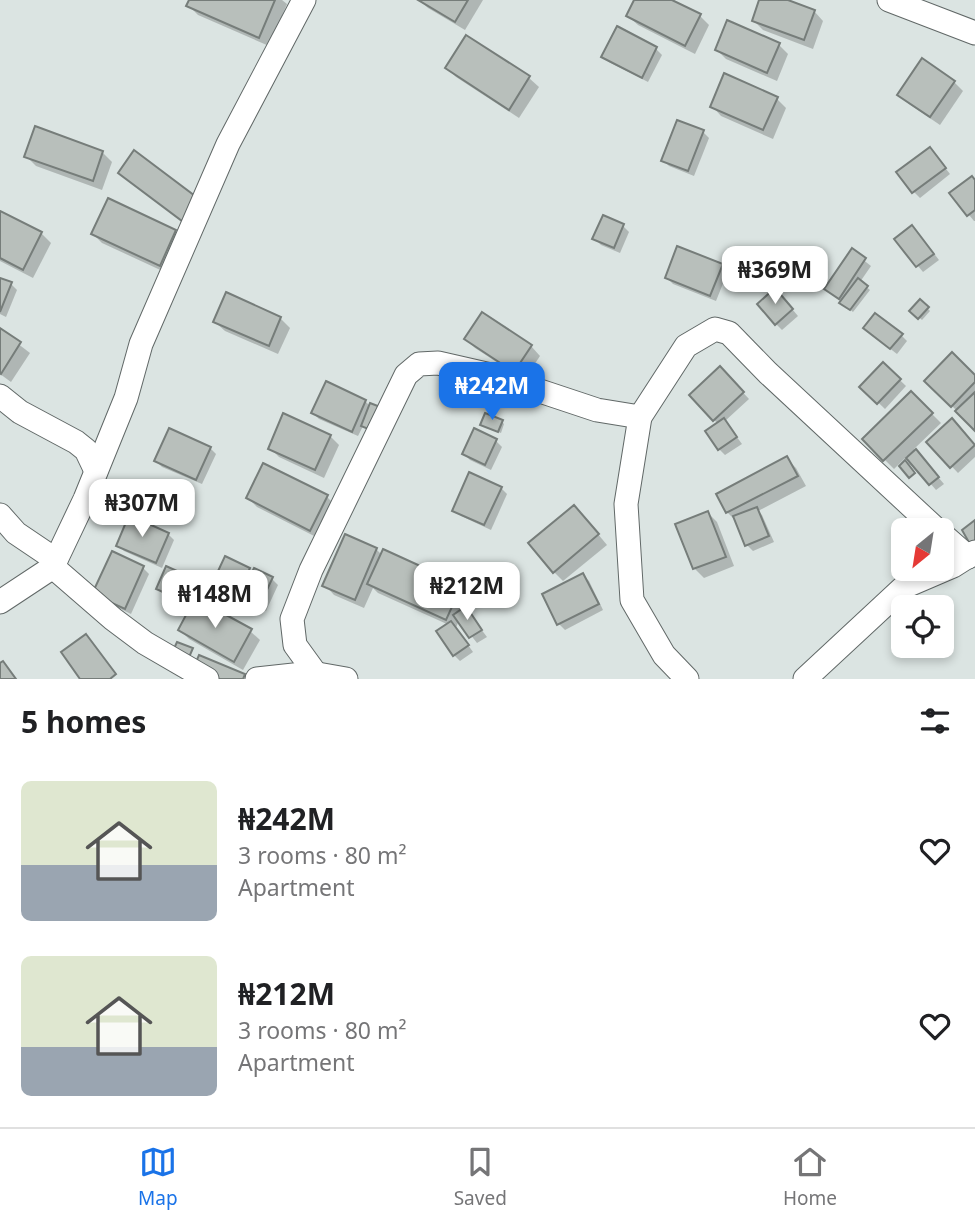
<!DOCTYPE html>
<meta charset="utf-8">
<style>
:root{--surface:#fff;--page:#f2f2f2;--text:#202124;--muted:#757577;--line:#e0e0e0;--accent:#1a73e8}
body{margin:0;font-family:"Noto Sans",sans-serif;background:var(--page);color:var(--text);height:100vh;display:flex;flex-direction:column;font-size:26px;white-space:nowrap}
*{box-sizing:border-box;margin:0}
p{font-size:23px;color:var(--muted)}
.icon{flex:none;width:38px;height:38px;fill:none;stroke:currentColor;stroke-width:2;stroke-linecap:round;stroke-linejoin:round}
.map{position:relative;height:679px;overflow:hidden}
.panel{display:flex;flex-direction:column;background:var(--surface);flex:1}
.panel>*{flex:none}
.needle{width:46px;rotate:210deg}
.fabs{position:absolute;left:891px;top:518px;display:grid;gap:14px}
.fabs a{display:grid;place-items:center;width:63px;height:63px;border-radius:10px;background:var(--surface);box-shadow:0 4px 10px #0003;font-size:35px}
.price{position:absolute;translate:-50% -60px;padding:0 16px;border-radius:14px;background:#fff;color:#222;font-size:23px;line-height:46px;filter:drop-shadow(0 2px 4px #0008)}
.price::after{content:'';position:absolute;left:50%;top:42px;width:21px;height:16px;margin-left:-10px;background:inherit;clip-path:polygon(0 0,100% 0,50% 100%)}
.price.active{background:var(--accent);color:#fff}
ul{padding:0;list-style:none}
li{display:flex;align-items:center;gap:21px;height:175px;padding:0 21px}
li span{display:grid;place-items:center;flex:none;width:196px;height:140px;border-radius:10px;color:#555}
li>.icon{margin-inline-start:auto}
span .icon{width:84px;height:84px;fill:#fffc;stroke-width:1}
li b{font-size:30px}
h2{display:flex;justify-content:space-between;align-items:center;height:84px;padding:0 21px;font-size:30px}
.tabs{display:flex;justify-content:space-around;align-items:center;height:98px;border-top:2px solid var(--line);background:var(--surface);font-size:19px;color:var(--muted)}
.tabs a{display:grid;justify-items:center;gap:4px}
.tabs .active{color:var(--accent)}
.map>svg:first-child{display:block}
.shadow{fill:#0003}
.building{fill:#b8bfbb;stroke:#767d7a;stroke-width:2}
.lines{fill:none;stroke-linecap:round;stroke-linejoin:round}
.minor-casing{stroke:#616867;stroke-width:25}
.minor{stroke:#fff;stroke-width:23}
</style>
<div class="map">
<svg width="975" height="679" viewBox="0 0 975 679">
<rect width="100%" height="100%" fill="#dbe4e2"/>
<!-- shadow -->
<g class="shadow">
<path d="M191,0H282L287,4L269,46L198,15L189,6Z"/>
<path d="M419,0H483L465,30L428,8Z"/>
<path d="M636,0H669L700,16L709,25L695,54L638,25L628,16Z"/>
<path d="M761,0H783L814,11L823,21L813,49L763,30L754,21Z"/>
<path d="M617,28L656,49L662,55L648,82L609,62L603,56Z"/>
<path d="M467,37L529,78L539,87L519,118L456,77L447,68Z"/>
<path d="M779,45L788,54L777,81L726,59L717,50Z"/>
<path d="M954,82L963,91L940,125L909,104L899,94Z"/>
<path d="M777,99L786,108L773,139L721,116L712,106Z"/>
<path d="M703,132L709,138L694,176L669,166L663,160Z"/>
<path d="M102,152L112,162L102,190L36,166L26,156Z"/>
<path d="M935,155L950,174L920,198L914,192Z"/>
<path d="M120,172L207,210L192,229Z"/>
<path d="M975,182V221H974L951,193Z"/>
<path d="M0,213L41,233L51,243L33,278L0,261Z"/>
<path d="M623,226L629,232L620,253L601,245L594,238Z"/>
<path d="M175,231L184,241L169,274L102,243L93,234Z"/>
<path d="M918,233L939,260L923,272L896,239Z"/>
<path d="M852,251L871,266L860,282L870,290L853,312L833,295Z"/>
<path d="M722,265L728,271L716,301L673,284L667,278Z"/>
<path d="M0,280L11,284L17,290L6,317L0,314Z"/>
<path d="M781,296L798,316L782,330L776,324Z"/>
<path d="M920,301L930,311L922,320L912,311Z"/>
<path d="M280,318L290,328L278,354L225,331L215,322Z"/>
<path d="M0,330L30,353L11,382L0,374Z"/>
<path d="M871,334L901,335L907,341L897,354Z"/>
<path d="M466,339L531,346L540,356L524,380L475,348Z"/>
<path d="M883,364L906,386L885,409L862,387Z"/>
<path d="M720,368L749,399L725,421L742,444L725,455L719,449L718,424L691,395Z"/>
<path d="M975,377V429L927,381Z"/>
<path d="M327,384L365,401L371,407L376,432L363,426L358,436L319,419L313,413Z"/>
<path d="M911,393L941,423L914,449L944,484L936,490L907,456L894,469L864,439Z"/>
<path d="M952,420L975,445V457L958,473L929,442Z"/>
<path d="M502,422L504,424L501,433L485,427Z"/>
<path d="M330,436L339,445L324,478L279,457L270,448Z"/>
<path d="M496,441L502,447L491,470L470,460L464,454Z"/>
<path d="M210,448L216,454L202,484L162,467L156,461Z"/>
<path d="M787,459L796,468L806,486L758,511L762,515L774,542L753,551L747,545L737,522L727,512L718,494Z"/>
<path d="M264,465L327,497L336,506L320,539L257,507L248,498Z"/>
<path d="M501,488L507,494L491,530L461,516L454,510Z"/>
<path d="M708,513L717,522L734,566L704,578L694,568Z"/>
<path d="M583,516L607,545L563,581L554,572Z"/>
<path d="M168,534L174,540L162,568L124,551L118,545Z"/>
<path d="M376,549L382,555L461,586L470,596L465,608L487,637L477,643L459,620L456,628L473,652L460,661L454,655L449,625L378,593L373,588L364,608L334,595L325,585Z"/>
<path d="M113,554L143,568L149,574L131,614L100,599Z"/>
<path d="M249,569L254,573L272,579L278,585L266,611L244,599L220,590L214,584Z"/>
<path d="M583,575L589,581L603,610L565,630L559,624Z"/>
<path d="M187,577L194,583L185,604L164,595L158,589Z"/>
<path d="M180,630L250,631L260,640L243,670L189,639Z"/>
</g>
<!-- building -->
<g class="building">
<path d="M189,0H275L259,38L186,6Z"/>
<path d="M418,0H468L455,22Z"/>
<path d="M634,0H672L701,14L685,46L626,16Z"/>
<path d="M759,0H788L815,10L804,40L752,21Z"/>
<path d="M727,20L780,43L767,73L715,50Z"/>
<path d="M617,26L657,47L642,78L601,57Z"/>
<path d="M466,35L530,76L509,110L445,68Z"/>
<path d="M922,58L955,81L930,117L897,95Z"/>
<path d="M724,73L778,97L763,130L710,107Z"/>
<path d="M677,120L704,130L688,171L661,161Z"/>
<path d="M35,126L103,151L93,181L24,157Z"/>
<path d="M930,147L946,168L912,193L896,172Z"/>
<path d="M134,150L199,199L182,221L118,173Z"/>
<path d="M972,176L975,180V210L967,216L949,193Z"/>
<path d="M108,198L176,230L160,266L91,234Z"/>
<path d="M0,211L42,232L23,270L0,258Z"/>
<path d="M603,215L624,224L614,248L592,239Z"/>
<path d="M912,225L934,254L916,267L894,239Z"/>
<path d="M677,246L723,264L710,296L665,278Z"/>
<path d="M852,248L866,258L839,299L824,289Z"/>
<path d="M0,278L12,282L0,312Z"/>
<path d="M858,278L868,286L850,310L839,303Z"/>
<path d="M775,288L793,309L775,325L757,304Z"/>
<path d="M226,292L281,317L269,346L213,322Z"/>
<path d="M920,299L929,307L918,319L909,311Z"/>
<path d="M482,312L532,345L514,372L464,339Z"/>
<path d="M875,313L903,334L890,349L863,328Z"/>
<path d="M0,328L21,342L1,374L0,373Z"/>
<path d="M952,352L975,375V382L951,407L924,381Z"/>
<path d="M883,362L901,379L877,404L859,387Z"/>
<path d="M720,366L744,392L713,421L689,395Z"/>
<path d="M326,381L366,400L352,432L311,413Z"/>
<path d="M911,391L933,413L883,461L862,439Z"/>
<path d="M975,392V431L955,411Z"/>
<path d="M370,403L383,408L373,431L361,426Z"/>
<path d="M283,413L331,435L315,470L268,449Z"/>
<path d="M485,413L503,420L498,432L480,425Z"/>
<path d="M724,418L737,437L718,450L705,431Z"/>
<path d="M952,418L975,445L950,468L926,442Z"/>
<path d="M169,428L211,447L196,480L154,461Z"/>
<path d="M474,428L497,439L485,465L462,454Z"/>
<path d="M916,449L939,477L929,485L906,458Z"/>
<path d="M787,456L798,476L726,513L716,494Z"/>
<path d="M905,460L915,473L909,478L899,466Z"/>
<path d="M263,463L328,495L310,531L246,498Z"/>
<path d="M469,472L502,487L484,525L452,511Z"/>
<path d="M574,505L599,534L553,573L528,543Z"/>
<path d="M757,507L769,536L745,546L733,516Z"/>
<path d="M708,511L726,557L693,569L675,524Z"/>
<path d="M129,515L169,533L156,563L116,546Z"/>
<path d="M975,520V544L971,546L962,530Z"/>
<path d="M345,534L377,548L355,600L322,586Z"/>
<path d="M383,549L462,585L446,620L367,584Z"/>
<path d="M112,551L144,566L125,609L92,594Z"/>
<path d="M225,556L250,568L238,596L212,584Z"/>
<path d="M166,566L188,576L179,599L156,589Z"/>
<path d="M254,568L273,577L259,607L240,597Z"/>
<path d="M583,573L599,604L557,625L542,594Z"/>
<path d="M195,598L252,629L234,662L178,630Z"/>
<path d="M466,606L482,630L469,638L453,615Z"/>
<path d="M451,621L469,645L453,656L436,631Z"/>
<path d="M86,634L116,674L110,679H80L61,652Z"/>
<path d="M177,642L193,648L187,662L171,655Z"/>
<path d="M199,655L245,674L243,679H215L193,669Z"/>
<path d="M3,661L16,679H0V663Z"/>
</g>
<g class="lines">
<defs>
<g id="minor">
<path d="M889,0L975,33"/>
<path d="M0,396L20,412L76,442L86,450L96,471"/>
<path d="M0,515L16,533L56,560"/>
<path d="M942,534L968,557"/>
<path d="M53,567L113,619L145,643L207,679"/>
<path d="M0,602L53,567L56,560L85,499L126,398L141,344L228,144L304,0"/>
<path d="M316,674L295,645L292,619L311,570L406,375L419,364L438,363L495,376L597,410L640,417"/>
<path d="M257,679L312,673L346,679"/>
<path d="M687,679L664,655L632,600L626,504L640,417L686,346L715,329L729,333L768,373L937,530"/>
<path d="M805,679L904,587L953,566L975,552"/>
</g>
</defs>
<!-- minor casing -->
<use href="#minor" class="minor-casing"/>
<!-- minor -->
<use href="#minor" class="minor"/>
</g>
</svg>
<div class="fabs">
<a><svg class="needle" viewBox="-14 -14 28 28"><path d="M0-13l5 13h-10z" fill="#e53935"/><path d="M0 13l5-13h-10z" fill="#757577"/></svg></a>
<a><svg class="icon" aria-label="locate" viewBox="0 0 24 24"><circle cx="12" cy="12" r="6"/><path d="M12 2v4M12 18v4M2 12h4M18 12h4"/></svg></a>
</div>
<b class="price" style="left:775px;top:306px">₦369M</b>
<b class="price active" style="left:492px;top:422px">₦242M</b>
<b class="price" style="left:142px;top:539px">₦307M</b>
<b class="price" style="left:467px;top:622px">₦212M</b>
<b class="price" style="left:215px;top:630px">₦148M</b>
</div>
<section class="panel">
<h2>5 homes<svg class="icon" aria-label="filters" viewBox="0 0 24 24"><path d="M4 7h16M4 17h16"/><circle cx="9" cy="7" r="2"/><circle cx="15" cy="17" r="2"/></svg></h2>
<ul>
<li><span style="background:linear-gradient(#dfe7d0 60%,#9aa5b1 0)"><svg class="icon" aria-label="home" viewBox="0 0 24 24"><path d="M3 11l9-7 9 7M6 9v11h12V9"/></svg></span><div><b>₦242M</b><p>3 rooms · 80 m²</p><p>Apartment</p></div><svg class="icon" aria-label="heart" viewBox="0 0 24 24"><path d="M12 20l-8-8c-3-5 5-10 8-4 3-6 11-1 8 4z"/></svg></li>
<li><span style="background:linear-gradient(#dfe7d0 65%,#9aa5b1 0)"><svg class="icon" aria-label="home" viewBox="0 0 24 24"><path d="M3 11l9-7 9 7M6 9v11h12V9"/></svg></span><div><b>₦212M</b><p>3 rooms · 80 m²</p><p>Apartment</p></div><svg class="icon" aria-label="heart" viewBox="0 0 24 24"><path d="M12 20l-8-8c-3-5 5-10 8-4 3-6 11-1 8 4z"/></svg></li>
</ul>
</section>
<nav class="tabs">
<a class="active"><svg class="icon" aria-label="map" viewBox="0 0 24 24"><path d="M3 6l6-2 6 2 6-2v14l-6 2-6-2-6 2zM9 4v14M15 6v14"/></svg>Map</a>
<a><svg class="icon" aria-label="saved" viewBox="0 0 24 24"><path d="M7 4h10v16l-5-4-5 4z"/></svg>Saved</a>
<a><svg class="icon" aria-label="home" viewBox="0 0 24 24"><path d="M3 11l9-7 9 7M6 9v11h12V9"/></svg>Home</a>
</nav>
